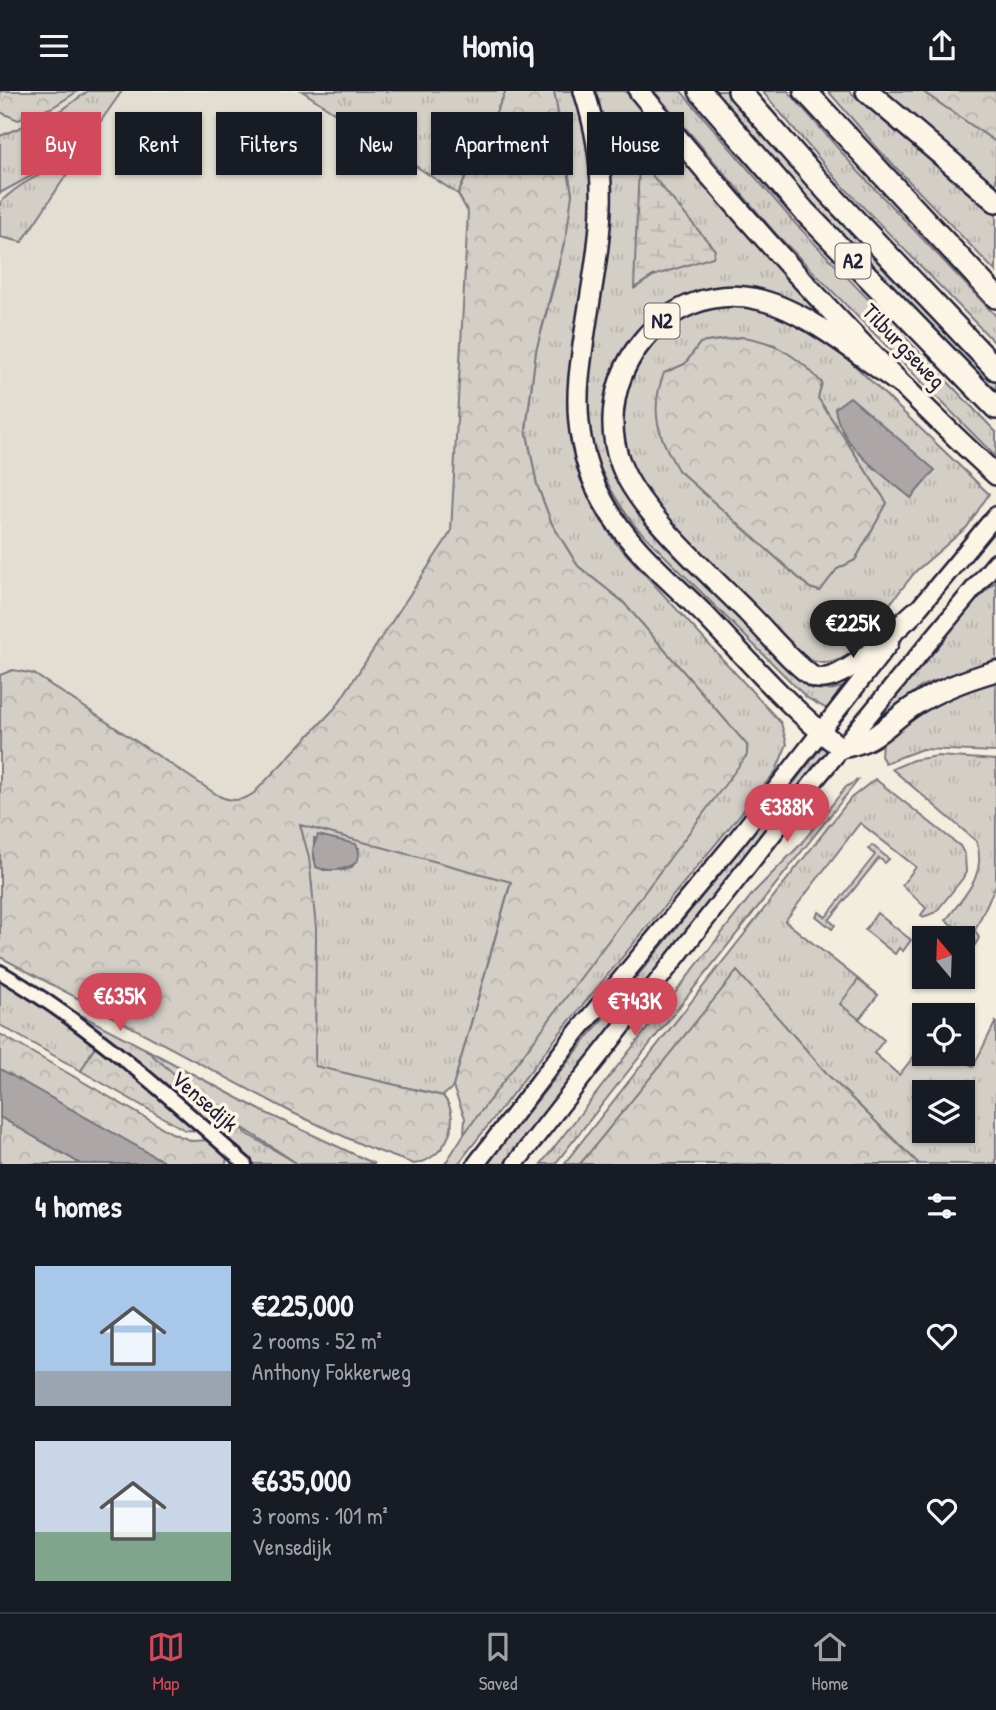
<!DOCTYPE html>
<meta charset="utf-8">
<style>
:root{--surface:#171b24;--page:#20242c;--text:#f1f3f6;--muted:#9ea1a6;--line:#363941;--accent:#d1495b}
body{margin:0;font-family:"Patrick Hand",sans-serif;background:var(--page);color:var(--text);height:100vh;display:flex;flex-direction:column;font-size:26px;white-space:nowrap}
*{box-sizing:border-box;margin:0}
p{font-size:23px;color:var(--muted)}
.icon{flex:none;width:38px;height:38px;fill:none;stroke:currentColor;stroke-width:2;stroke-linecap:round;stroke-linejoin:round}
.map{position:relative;height:1073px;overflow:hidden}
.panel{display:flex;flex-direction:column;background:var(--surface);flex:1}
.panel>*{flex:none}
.banner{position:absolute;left:21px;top:21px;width:956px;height:63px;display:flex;gap:14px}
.needle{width:46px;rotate:341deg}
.fabs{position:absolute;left:912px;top:835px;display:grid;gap:14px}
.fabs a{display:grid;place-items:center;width:63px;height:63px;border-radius:0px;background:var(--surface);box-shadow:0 2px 5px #0004;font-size:35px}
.price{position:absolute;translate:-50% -60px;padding:0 16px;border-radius:24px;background:var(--accent);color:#fff;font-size:23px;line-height:46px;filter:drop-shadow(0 2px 4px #0008)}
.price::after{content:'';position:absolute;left:50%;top:42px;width:21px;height:16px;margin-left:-10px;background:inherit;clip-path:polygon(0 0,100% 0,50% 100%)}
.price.active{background:#222;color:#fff}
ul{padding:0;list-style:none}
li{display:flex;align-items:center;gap:21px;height:175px;padding:0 35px}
li span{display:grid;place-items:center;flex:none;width:196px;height:140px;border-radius:0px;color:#555}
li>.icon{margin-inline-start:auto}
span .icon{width:84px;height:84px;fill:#fffc;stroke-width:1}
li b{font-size:30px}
h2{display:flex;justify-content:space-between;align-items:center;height:84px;padding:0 35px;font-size:30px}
.chip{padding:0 24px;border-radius:0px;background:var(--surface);box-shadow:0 2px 5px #0004;font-size:24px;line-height:63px}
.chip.active{background:var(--accent);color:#fff}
header{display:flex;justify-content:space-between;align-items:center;height:91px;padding:0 35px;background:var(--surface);font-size:32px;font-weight:700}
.tab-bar{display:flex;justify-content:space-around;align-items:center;height:98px;border-top:2px solid var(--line);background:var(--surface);font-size:19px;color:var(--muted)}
.tab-bar a{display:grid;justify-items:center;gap:4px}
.tab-bar .active{color:var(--accent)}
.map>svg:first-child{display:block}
.built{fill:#e3ded2}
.grass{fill:url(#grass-tufts);stroke:#7b7880;stroke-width:2;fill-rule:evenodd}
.forest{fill:url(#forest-crowns);stroke:#7b7880;stroke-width:2}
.wetland{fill:url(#wetland-marsh);stroke:#7b7880;stroke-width:2}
.green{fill:#d4cfc6;stroke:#7b7880;stroke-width:2}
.water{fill:#aca7a6;stroke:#75727b;stroke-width:2}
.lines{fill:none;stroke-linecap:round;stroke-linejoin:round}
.minor-casing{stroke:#22223b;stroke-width:18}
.secondary-casing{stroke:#22223b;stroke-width:21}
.trunk-casing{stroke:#22223b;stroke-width:24}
.motorway-casing{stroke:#22223b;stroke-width:26}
.minor{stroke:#fcf5e5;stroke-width:12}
.secondary{stroke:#fcf5e5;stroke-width:16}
.trunk{stroke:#fcf5e5;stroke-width:19}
.motorway{stroke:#fcf5e5;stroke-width:21}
.labels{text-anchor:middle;stroke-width:7;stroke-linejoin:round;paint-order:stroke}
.shield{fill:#fcf5e5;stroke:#63616e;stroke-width:2}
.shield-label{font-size:21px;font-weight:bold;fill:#22223b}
.street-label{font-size:23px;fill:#22223b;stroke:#fcf5e5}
</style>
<header><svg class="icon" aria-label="menu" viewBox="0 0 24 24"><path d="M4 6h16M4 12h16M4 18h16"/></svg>Homiq<svg class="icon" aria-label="share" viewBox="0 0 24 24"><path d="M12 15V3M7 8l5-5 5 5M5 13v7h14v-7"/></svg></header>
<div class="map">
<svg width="996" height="1073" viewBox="0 0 996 1073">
<defs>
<pattern id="grass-tufts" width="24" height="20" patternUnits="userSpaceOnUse" patternTransform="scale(1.75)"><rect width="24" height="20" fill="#d4cfc6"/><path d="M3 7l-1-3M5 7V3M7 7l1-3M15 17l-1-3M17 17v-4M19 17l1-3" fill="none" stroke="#b6b1ab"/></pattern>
<pattern id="forest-crowns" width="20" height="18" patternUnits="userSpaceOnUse" patternTransform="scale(1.75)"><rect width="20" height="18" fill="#d4cfc6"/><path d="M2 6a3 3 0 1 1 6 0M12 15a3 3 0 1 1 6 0" fill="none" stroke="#b6b1ab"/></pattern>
<pattern id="wetland-marsh" width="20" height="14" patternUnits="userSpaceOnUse" patternTransform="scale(1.75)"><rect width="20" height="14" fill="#d4cfc6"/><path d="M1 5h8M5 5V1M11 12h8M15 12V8" fill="none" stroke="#b6b1ab"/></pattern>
</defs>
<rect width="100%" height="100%" fill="#f3edde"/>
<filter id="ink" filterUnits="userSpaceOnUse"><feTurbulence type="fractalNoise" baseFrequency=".0143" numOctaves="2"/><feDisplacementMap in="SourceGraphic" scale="14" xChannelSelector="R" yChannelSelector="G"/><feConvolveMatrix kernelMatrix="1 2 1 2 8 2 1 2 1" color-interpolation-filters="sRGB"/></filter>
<g filter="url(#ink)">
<!-- built -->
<path class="built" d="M0,0H311L473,106L455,445L337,621L235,725L0,597Z"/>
<!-- grass -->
<g class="grass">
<path d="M88,0H122L81,58L0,102V45L62,19Z"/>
<path d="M302,0H506L458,103Z"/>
<path d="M554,0H578L598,103L572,335L580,387L593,417L616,452L781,632L787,653L776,680L563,938L458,1073H445L464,1043L747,654L623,511L578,475L552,433L537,394L526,338L536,260L557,183L572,103Z"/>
<path d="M589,0H625L836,242L717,202L629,258L615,375L810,597L830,599L842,596L827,618L807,607L635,435C595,382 578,333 588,266C591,242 601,216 601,192C600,128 593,64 589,0ZM640,74L681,175L653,185L635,197Z"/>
<path d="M654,0H681L793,130L996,341V366L776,143Z"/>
<path d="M713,0H728L822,108L996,291V302L813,115Z"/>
<path d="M762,0H788L857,79L996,225V253L839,91Z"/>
<path d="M828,0H849L996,124V181L880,60Z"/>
<path d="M877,0H922L996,51V102Z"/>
<path d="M77,68L22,151L0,146V112C20,90 50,79 77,68Z"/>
<path d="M712,214L767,216L830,251L989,403L967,436L916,480L851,562C833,574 822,575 803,566L665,429L643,400L621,351V302L657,240ZM743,246L775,254L818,307L887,412L855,469L837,478L820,500L810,497L678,379L664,282L685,273L700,252Z"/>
<path d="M996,490V568L924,594L878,627L876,625L967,518Z"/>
<path d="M996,590V661L922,658L885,672L881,665L882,651C913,620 955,601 996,590Z"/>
<path d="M826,651L831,656L504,1073H487C598,931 714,793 826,651Z"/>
<path d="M938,665L996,669V794L975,839L979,847L975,854L946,829C965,804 988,783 976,750L892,678L913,669Z"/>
<path d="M859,688L555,1073H541L754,801L800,754L846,696Z"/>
<path d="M875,688L960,755L965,764L966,781L963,787L936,821L923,826L921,824L926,817L902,794L916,776L860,732L785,830L878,904L859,928L884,949L874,962L899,984L918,960L932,970L939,963H958L973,976L996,930V1073H919L830,986L737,881L593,1059L580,1073H564L851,707ZM924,1001H962V1040H924Z"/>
<path d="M308,734L511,790L453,996L443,1005L315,976L312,794L300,735ZM314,747L359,757L353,775L346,779H323L314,768Z"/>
<path d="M872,754L889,768L885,772L879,767L829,829L835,834L832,838L816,825L819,821L826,826L875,764L868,758Z"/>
<path d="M877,822L911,849L903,860L899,857L895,863L865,839Z"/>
<path d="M0,888L50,918L97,952L81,980L0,934Z"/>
<path d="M64,915L144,957L249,1044L298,1073H254L179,1006Z"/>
</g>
<!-- forest -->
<g class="forest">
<path d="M0,0H78L53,16L18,29L0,21Z"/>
<path d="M506,0H554L572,103L567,141L536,260L526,338L537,394L552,433L578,475L623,511L747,654V664L464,1043L465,1027L453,996L511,791L300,734L309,766L316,837L315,975L443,1005C464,1029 445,1069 414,1073L367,1056L293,1022L0,866V584L13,579L34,583L219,705C231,711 243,710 254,702L335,617L451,441L468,121L458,103Z"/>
<path d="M922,0H996V51Z"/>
<path d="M743,246C775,250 801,268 822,292L818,307L887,412L855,469L837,478L820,500L810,497L678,379C658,345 649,320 664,282L685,273L700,252Z"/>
<path d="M737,880L830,986L919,1073H580Z"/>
<path d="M0,943L172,1042L192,1050L209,1049L227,1065L226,1073H168L0,978Z"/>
<path d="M97,952L199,1040L185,1039L81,980Z"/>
<path d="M144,957L264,1021L375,1073H298L220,1022Z"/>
<path d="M0,1026L81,1073H0Z"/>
</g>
<!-- wetland -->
<path class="wetland" d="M639,73L646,77L715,159L713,166L653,185L634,197Z"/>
<!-- green -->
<path class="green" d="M858,889L878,904L859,928L840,913Z"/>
<!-- water -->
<g class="water">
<path d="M850,306L935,379L911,407C883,384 839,354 835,317Z"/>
<path d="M318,744L356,753C370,778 332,783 316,776L313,757Z"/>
<path d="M0,978L168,1073H81L0,1026Z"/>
</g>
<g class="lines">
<defs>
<path id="minor" d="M0,881C91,934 167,1004 245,1073"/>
<g id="secondary">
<path d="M909,529L996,424"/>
<path d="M476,1073L577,941L736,749L890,552"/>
<path d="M515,1073L815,689L996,471"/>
</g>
<g id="trunk">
<path d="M584,0C620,111 590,179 579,287C575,329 582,373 603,410C627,455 670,489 705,524C749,570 790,618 841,657C878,651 886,633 915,614C940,598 968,588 996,580"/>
<path d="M639,0C749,135 868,266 996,384"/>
<path d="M906,297C863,268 811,222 761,209C666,185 587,286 621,374C640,423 711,484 749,523C770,544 789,569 813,586C841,597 894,539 915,521"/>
</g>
<g id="motorway">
<path d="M700,0L804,120L996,317"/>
<path d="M739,0L828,101L996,278"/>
<path d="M805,0L996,206"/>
<path d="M867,0L996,110"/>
</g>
</defs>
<!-- minor casing -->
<use href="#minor" class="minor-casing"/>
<!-- secondary casing -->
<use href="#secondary" class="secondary-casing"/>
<!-- trunk casing -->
<use href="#trunk" class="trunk-casing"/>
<!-- motorway casing -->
<use href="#motorway" class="motorway-casing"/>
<!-- minor -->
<use href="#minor" class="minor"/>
<!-- secondary -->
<use href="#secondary" class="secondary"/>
<!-- trunk -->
<use href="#trunk" class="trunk"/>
<!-- motorway -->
<use href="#motorway" class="motorway"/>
</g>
</g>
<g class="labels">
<!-- shield labels -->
<g class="shield">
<rect x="835.5" y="152.5" width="35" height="35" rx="5"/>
<rect x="644.5" y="212.5" width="35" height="35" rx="5"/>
</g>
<g class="shield-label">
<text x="853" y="177">A2</text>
<text x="662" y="237">N2</text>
</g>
<!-- street labels -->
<g class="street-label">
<text transform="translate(904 255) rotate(46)" y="8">Tilburgseweg</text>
<text transform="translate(205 1010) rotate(41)" y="8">Vensedijk</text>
</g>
</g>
</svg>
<div class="fabs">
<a><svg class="needle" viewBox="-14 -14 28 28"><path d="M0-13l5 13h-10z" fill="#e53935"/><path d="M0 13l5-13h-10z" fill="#9ea1a6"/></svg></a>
<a><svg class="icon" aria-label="locate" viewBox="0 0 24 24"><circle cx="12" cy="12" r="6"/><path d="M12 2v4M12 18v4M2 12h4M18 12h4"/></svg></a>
<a><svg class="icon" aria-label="layers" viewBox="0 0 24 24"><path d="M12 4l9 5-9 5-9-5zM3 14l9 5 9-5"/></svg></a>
</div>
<b class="price active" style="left:853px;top:569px">€225K</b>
<b class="price" style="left:787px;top:753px">€388K</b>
<b class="price" style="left:120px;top:942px">€635K</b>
<b class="price" style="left:635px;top:947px">€743K</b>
<div class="banner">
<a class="chip active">Buy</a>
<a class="chip">Rent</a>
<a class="chip">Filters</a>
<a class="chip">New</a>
<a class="chip">Apartment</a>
<a class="chip">House</a>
</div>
</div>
<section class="panel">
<h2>4 homes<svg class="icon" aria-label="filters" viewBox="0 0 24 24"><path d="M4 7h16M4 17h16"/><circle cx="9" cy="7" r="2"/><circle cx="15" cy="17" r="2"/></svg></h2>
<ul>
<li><span style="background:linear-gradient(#a9c7e8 75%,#9aa5b1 0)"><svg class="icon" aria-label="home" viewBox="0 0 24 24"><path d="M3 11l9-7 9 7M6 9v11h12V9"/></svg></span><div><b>€225,000</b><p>2 rooms · 52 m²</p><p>Anthony Fokkerweg</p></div><svg class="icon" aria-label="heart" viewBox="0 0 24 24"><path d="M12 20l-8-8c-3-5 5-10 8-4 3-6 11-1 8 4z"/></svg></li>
<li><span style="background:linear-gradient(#c9d6e8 65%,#7fa58c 0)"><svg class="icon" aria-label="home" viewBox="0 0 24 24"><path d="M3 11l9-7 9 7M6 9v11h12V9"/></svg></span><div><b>€635,000</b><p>3 rooms · 101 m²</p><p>Vensedijk</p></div><svg class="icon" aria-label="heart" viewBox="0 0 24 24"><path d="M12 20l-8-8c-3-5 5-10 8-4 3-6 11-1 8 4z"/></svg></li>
</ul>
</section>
<nav class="tab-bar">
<a class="active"><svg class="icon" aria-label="map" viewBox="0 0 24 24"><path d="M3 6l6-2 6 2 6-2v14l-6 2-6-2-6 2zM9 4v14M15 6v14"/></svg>Map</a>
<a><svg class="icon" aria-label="saved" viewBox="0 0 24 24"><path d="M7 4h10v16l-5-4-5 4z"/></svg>Saved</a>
<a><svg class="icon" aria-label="home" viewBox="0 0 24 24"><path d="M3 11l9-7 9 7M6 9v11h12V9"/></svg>Home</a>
</nav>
